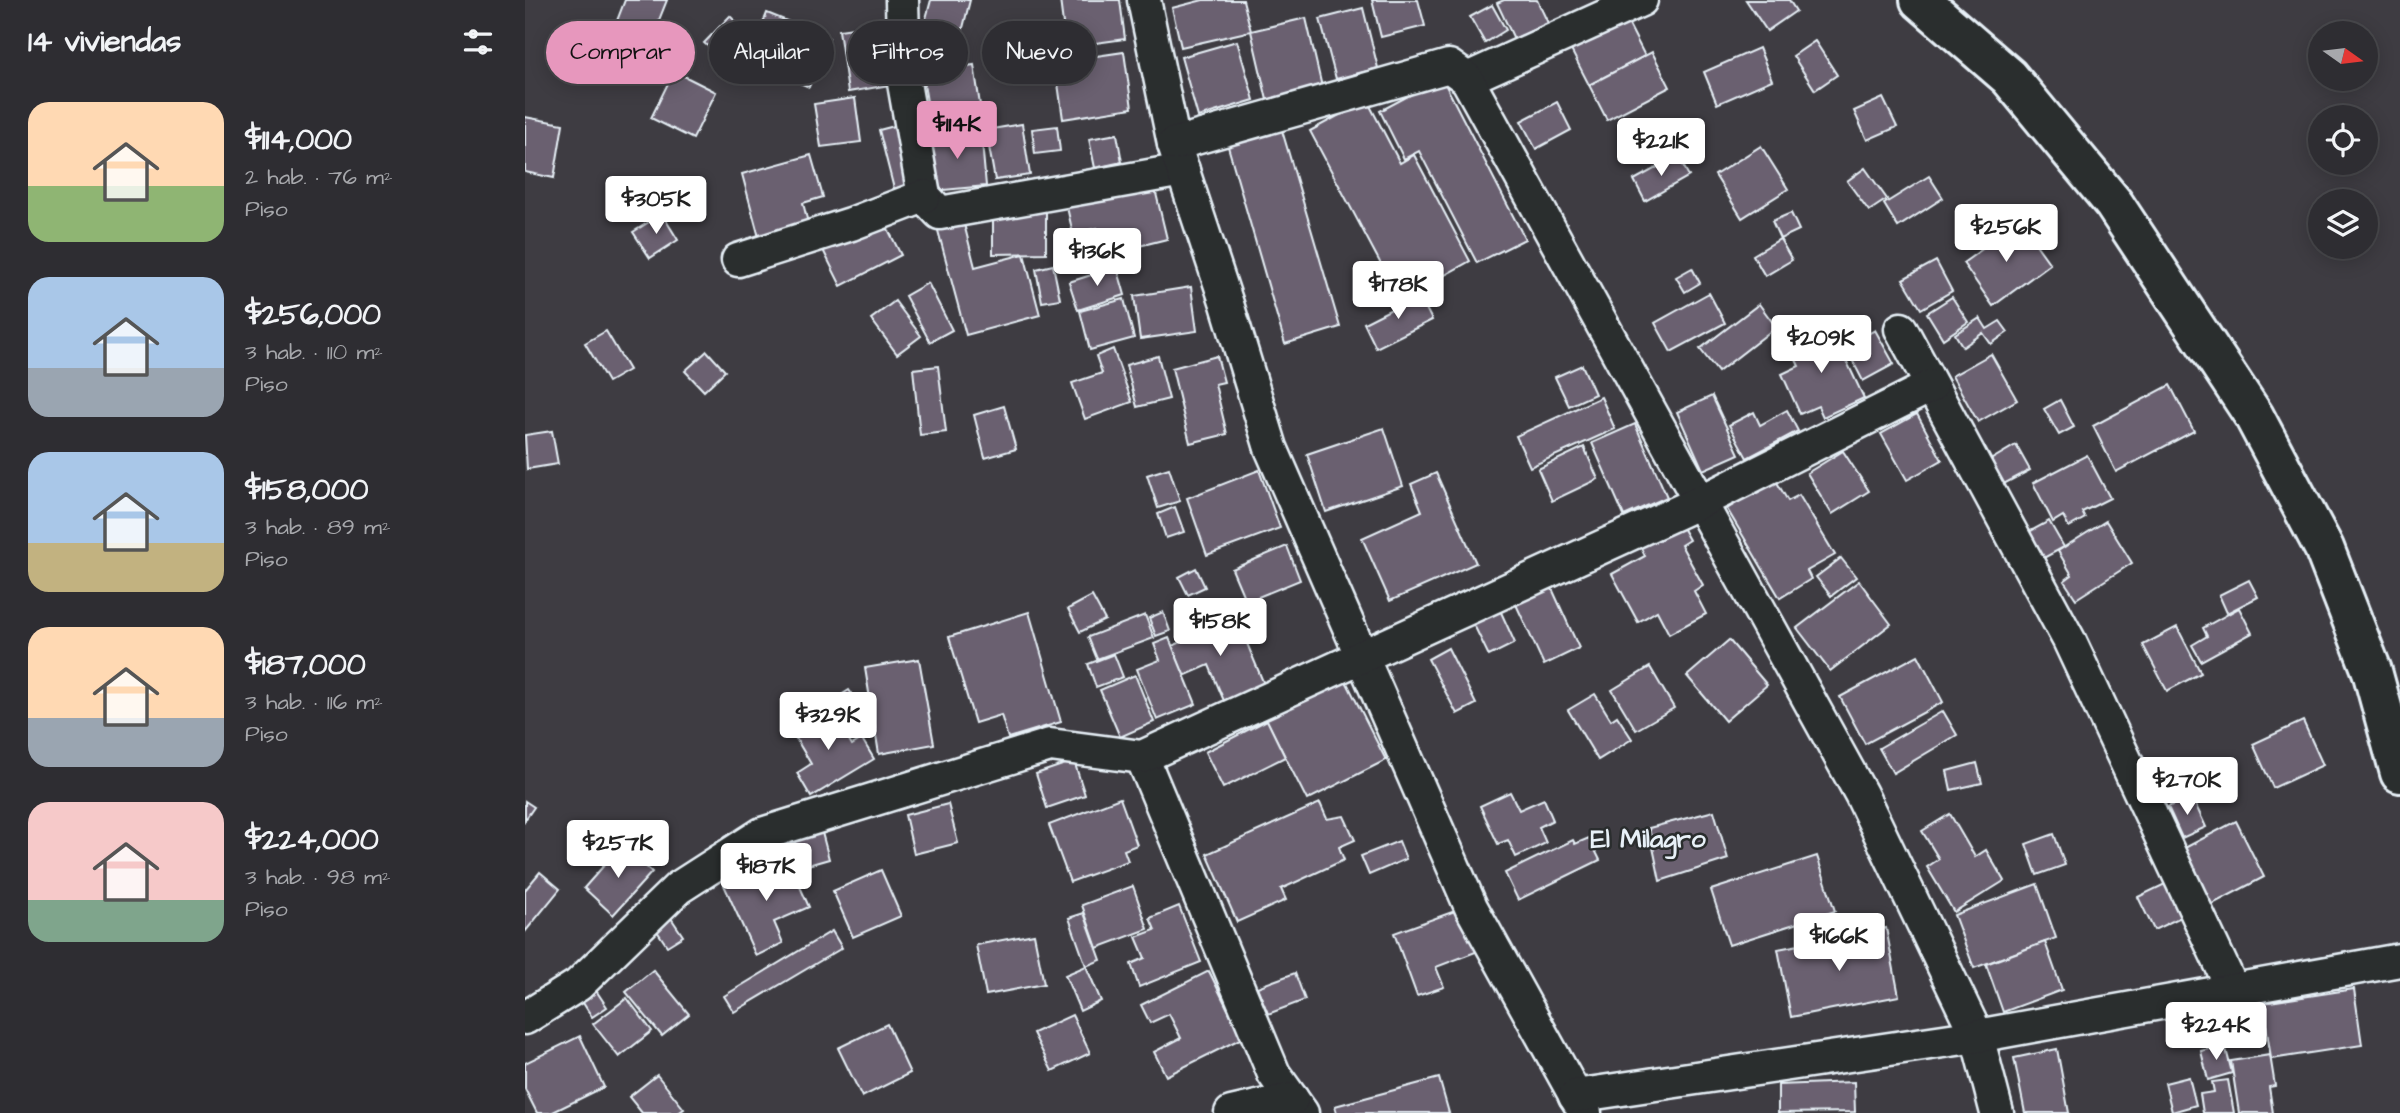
<!DOCTYPE html>
<html lang="es">
<meta charset="utf-8">
<style>
:root{--surface:#2e2d32;--page:#3a393e;--text:#f1f3f6;--muted:#a7a8ac;--line:#49494d;--accent:#e797bd}
body{margin:0;font-family:"Architects Daughter",sans-serif;background:var(--page);color:var(--text);height:100vh;display:flex;flex-direction:column;font-size:26px;white-space:nowrap}
*{box-sizing:border-box;margin:0}
p{font-size:23px;color:var(--muted)}
.icon{flex:none;width:38px;height:38px;fill:none;stroke:currentColor;stroke-width:2;stroke-linecap:round;stroke-linejoin:round}
.map{position:relative;flex:1;overflow:hidden}
.drawer{display:flex;flex-direction:column;background:var(--surface);width:525px}
.drawer>*{flex:none}
.guide{position:absolute;left:21px;top:21px;width:665px;height:63px;display:flex;gap:14px}
.needle{width:46px;rotate:104deg}
.fabs{position:absolute;left:1783px;top:21px;display:grid;gap:14px}
.fabs a{display:grid;place-items:center;width:70px;height:70px;border-radius:50%;background:var(--surface);box-shadow:0 4px 18px #0003,0 0 0 2px var(--line);font-size:35px}
.price{position:absolute;translate:-50% -60px;padding:0 16px;border-radius:7px;background:#fff;color:#222;font-size:23px;line-height:46px;filter:drop-shadow(0 2px 4px #0008)}
.price::after{content:'';position:absolute;left:50%;top:42px;width:21px;height:16px;margin-left:-10px;background:inherit;clip-path:polygon(0 0,100% 0,50% 100%)}
.price.active{background:var(--accent);color:#111}
ul{padding:0;list-style:none}
li{display:flex;align-items:center;gap:21px;height:175px;padding:0 28px}
li span{display:grid;place-items:center;flex:none;width:196px;height:140px;border-radius:21px;color:#555}
li>.icon{margin-inline-start:auto}
span .icon{width:84px;height:84px;fill:#fffc;stroke-width:1}
li b{font-size:30px}
h2{display:flex;justify-content:space-between;align-items:center;height:84px;padding:0 28px;font-size:30px}
.tag{padding:0 24px;border-radius:32px;background:var(--surface);box-shadow:0 4px 18px #0003,0 0 0 2px var(--line);font-size:24px;line-height:63px}
.tag.active{background:var(--accent);color:#111}
main{display:flex;flex:1;min-height:0}
.map>svg:first-child{display:block}
.building{fill:#6b6070;stroke:#e8f1f8;stroke-width:2}
.lines{fill:none;stroke-linecap:round;stroke-linejoin:round}
.minor-casing{stroke:#e8f1f8;stroke-width:37}
.secondary-casing{stroke:#e8f1f8;stroke-width:44}
.minor{stroke:#2a2d2e;stroke-width:32}
.secondary{stroke:#2a2d2e;stroke-width:38}
.labels{text-anchor:middle;stroke-width:5;stroke-linejoin:round;paint-order:stroke}
.quarter-label{font-size:26px;font-weight:bold;fill:#e8f1f8;stroke:#2a2d2e}
</style>
<main>
<section class="drawer">
<h2>14 viviendas<svg class="icon" aria-label="filters" viewBox="0 0 24 24"><path d="M4 7h16M4 17h16"/><circle cx="9" cy="7" r="2"/><circle cx="15" cy="17" r="2"/></svg></h2>
<ul>
<li><span style="background:linear-gradient(#ffd9b3 60%,#8fb573 0)"><svg class="icon" aria-label="home" viewBox="0 0 24 24"><path d="M3 11l9-7 9 7M6 9v11h12V9"/></svg></span><div><b>$114,000</b><p>2 hab. · 76 m²</p><p>Piso</p></div></li>
<li><span style="background:linear-gradient(#a9c7e8 65%,#9aa5b1 0)"><svg class="icon" aria-label="home" viewBox="0 0 24 24"><path d="M3 11l9-7 9 7M6 9v11h12V9"/></svg></span><div><b>$256,000</b><p>3 hab. · 110 m²</p><p>Piso</p></div></li>
<li><span style="background:linear-gradient(#a9c7e8 65%,#c2b280 0)"><svg class="icon" aria-label="home" viewBox="0 0 24 24"><path d="M3 11l9-7 9 7M6 9v11h12V9"/></svg></span><div><b>$158,000</b><p>3 hab. · 89 m²</p><p>Piso</p></div></li>
<li><span style="background:linear-gradient(#ffd9b3 65%,#9aa5b1 0)"><svg class="icon" aria-label="home" viewBox="0 0 24 24"><path d="M3 11l9-7 9 7M6 9v11h12V9"/></svg></span><div><b>$187,000</b><p>3 hab. · 116 m²</p><p>Piso</p></div></li>
<li><span style="background:linear-gradient(#f6c9c9 70%,#7fa58c 0)"><svg class="icon" aria-label="home" viewBox="0 0 24 24"><path d="M3 11l9-7 9 7M6 9v11h12V9"/></svg></span><div><b>$224,000</b><p>3 hab. · 98 m²</p><p>Piso</p></div></li>
</ul>
</section>
<div class="map">
<svg width="1875" height="1113" viewBox="0 0 1875 1113">
<rect width="100%" height="100%" fill="#3e3c42"/>
<filter id="ink" filterUnits="userSpaceOnUse"><feTurbulence type="fractalNoise" baseFrequency=".0143" numOctaves="2"/><feDisplacementMap in="SourceGraphic" scale="14" xChannelSelector="R" yChannelSelector="G"/><feConvolveMatrix kernelMatrix="1 2 1 2 8 2 1 2 1" color-interpolation-filters="sRGB"/></filter>
<g filter="url(#ink)">
<!-- building -->
<g class="building">
<path d="M100,0H142L126,40L90,26Z"/>
<path d="M406,0H445L436,36L399,26Z"/>
<path d="M535,0H595L600,39L541,47Z"/>
<path d="M678,0H718L726,31L656,47L647,8Z"/>
<path d="M847,0H893L900,26L856,37Z"/>
<path d="M979,0H1012L1023,23L989,39L972,3Z"/>
<path d="M1221,0H1264L1271,11L1242,31Z"/>
<path d="M967,5L981,30L960,43L945,17Z"/>
<path d="M838,8L853,68L811,79L795,19Z"/>
<path d="M242,13L304,38L284,87L223,61Z"/>
<path d="M205,16L219,30L194,56L179,43Z"/>
<path d="M781,18L797,87L742,100L726,31Z"/>
<path d="M1102,21L1120,56L1064,85L1046,50Z"/>
<path d="M356,24L365,85L323,92L314,30Z"/>
<path d="M712,41L729,100L673,117L656,57Z"/>
<path d="M1290,41L1312,75L1290,90L1268,56Z"/>
<path d="M1234,48L1247,80L1192,104L1179,72Z"/>
<path d="M599,52L607,108L538,119L530,62Z"/>
<path d="M1127,52L1145,87L1082,120L1064,85Z"/>
<path d="M449,65L455,105L404,113L397,73Z"/>
<path d="M149,71L191,92L168,139L126,118Z"/>
<path d="M917,78L1000,239L952,263L894,151L879,159L855,111Z"/>
<path d="M330,98L336,142L296,147L289,104Z"/>
<path d="M1358,98L1372,127L1342,140L1329,111Z"/>
<path d="M842,100L875,163L889,155L945,261L875,300L785,131Z"/>
<path d="M1032,102L1046,130L1011,149L996,121Z"/>
<path d="M0,117L38,124L29,178L0,172Z"/>
<path d="M377,124L392,182L369,189L354,130Z"/>
<path d="M497,124L505,175L470,180L461,130Z"/>
<path d="M532,126L535,151L510,154L507,129Z"/>
<path d="M756,127L815,327L760,344L702,143Z"/>
<path d="M456,131L461,186L408,191L404,135Z"/>
<path d="M592,134L597,162L570,168L564,139Z"/>
<path d="M1236,146L1263,189L1217,218L1190,175Z"/>
<path d="M286,155L298,197L278,203L284,227L235,241L217,174Z"/>
<path d="M1153,156L1164,176L1120,201L1109,180Z"/>
<path d="M1340,168L1362,199L1344,211L1322,181Z"/>
<path d="M1404,176L1418,198L1373,227L1359,204Z"/>
<path d="M629,185L642,239L578,255L572,228L548,234L542,207Z"/>
<path d="M468,208H521V253L468,254Z"/>
<path d="M1266,213L1274,230L1255,239L1247,221Z"/>
<path d="M137,214L153,240L125,258L108,232Z"/>
<path d="M358,219L376,255L316,286L298,250Z"/>
<path d="M438,220L450,267L499,254L515,315L441,335L412,227Z"/>
<path d="M1495,222L1525,264L1468,306L1438,263Z"/>
<path d="M1255,239L1267,260L1240,276L1228,255Z"/>
<path d="M1411,261L1427,291L1396,309L1378,279Z"/>
<path d="M528,265L535,299L517,302L511,269Z"/>
<path d="M592,267L600,295L553,310L544,282Z"/>
<path d="M1167,268L1175,283L1160,292L1151,277Z"/>
<path d="M403,283L427,330L405,342L380,296Z"/>
<path d="M666,287L672,331L615,339L609,296Z"/>
<path d="M1184,293L1200,323L1146,352L1130,323Z"/>
<path d="M894,295L907,320L851,348L839,323Z"/>
<path d="M1427,297L1443,322L1418,339L1402,313Z"/>
<path d="M599,299L609,338L565,350L555,311Z"/>
<path d="M370,301L396,336L372,354L346,319Z"/>
<path d="M1234,304L1251,327L1193,372L1175,349Z"/>
<path d="M1455,318L1462,329L1475,321L1483,332L1466,344L1458,333L1438,347L1430,334Z"/>
<path d="M1305,326L1339,398L1298,417L1293,406L1275,414L1257,374L1274,366L1264,345Z"/>
<path d="M1350,330L1369,364L1338,381L1320,346Z"/>
<path d="M81,331L104,370L83,382L60,343Z"/>
<path d="M588,349L607,402L560,419L547,383L577,373L571,356Z"/>
<path d="M182,351L200,371L179,391L160,371Z"/>
<path d="M1466,354L1492,400L1453,422L1427,376Z"/>
<path d="M633,356L644,399L612,407L601,365Z"/>
<path d="M692,356L699,382L690,384L702,434L665,443L647,368Z"/>
<path d="M1057,365L1070,394L1044,406L1030,377Z"/>
<path d="M413,366L421,432L395,435L388,369Z"/>
<path d="M1645,385L1669,431L1591,472L1568,426Z"/>
<path d="M1187,396L1214,454L1178,470L1152,412Z"/>
<path d="M1076,397L1090,429L1005,467L991,436Z"/>
<path d="M1535,400L1549,427L1534,435L1519,409Z"/>
<path d="M479,406L491,449L460,458L449,415Z"/>
<path d="M1262,410L1273,431L1222,458L1204,425L1229,412L1235,425Z"/>
<path d="M1392,414L1417,460L1382,480L1356,434Z"/>
<path d="M1110,424L1142,497L1099,516L1067,443Z"/>
<path d="M859,428L878,486L801,512L782,454Z"/>
<path d="M27,431L33,464L2,469L0,435Z"/>
<path d="M1491,445L1505,470L1475,486L1462,462Z"/>
<path d="M1059,447L1073,479L1027,501L1013,469Z"/>
<path d="M1318,451L1344,491L1307,514L1282,473Z"/>
<path d="M1562,455L1585,498L1557,512L1560,518L1544,527L1538,516L1528,522L1508,483Z"/>
<path d="M644,468L655,501L633,508L622,475Z"/>
<path d="M734,470L755,528L682,555L662,498Z"/>
<path d="M911,473L951,563L865,601L837,538L897,511L886,484Z"/>
<path d="M1250,479L1263,501L1274,495L1310,555L1282,571L1286,579L1255,598L1202,509Z"/>
<path d="M650,507L659,532L641,538L633,514Z"/>
<path d="M1524,521L1539,547L1515,560L1500,534Z"/>
<path d="M1581,521L1607,563L1551,599L1539,581L1547,575L1533,551Z"/>
<path d="M1154,522L1164,540L1156,545L1178,585L1169,591L1181,614L1144,634L1132,611L1113,622L1087,574L1120,556L1114,544Z"/>
<path d="M762,546L775,580L721,602L707,569Z"/>
<path d="M1316,558L1331,577L1306,596L1291,577Z"/>
<path d="M671,568L680,587L663,595L654,577Z"/>
<path d="M1724,580L1733,597L1702,613L1694,595Z"/>
<path d="M1334,581L1366,624L1305,671L1272,628Z"/>
<path d="M1024,582L1054,648L1019,665L988,598Z"/>
<path d="M567,596L580,620L555,632L543,609Z"/>
<path d="M1714,608L1727,633L1676,661L1667,645L1682,636L1678,628Z"/>
<path d="M975,610L990,643L964,656L948,623Z"/>
<path d="M504,612L536,722L483,738L476,715L450,723L424,637Z"/>
<path d="M638,612L645,631L631,636L624,618Z"/>
<path d="M620,615L629,638L572,659L563,637Z"/>
<path d="M696,617L703,634L716,629L739,684L699,701L684,665L659,676L647,646L671,636L669,629Z"/>
<path d="M1652,627L1676,673L1642,691L1618,645Z"/>
<path d="M644,638L671,704L632,720L612,669L635,660L629,644Z"/>
<path d="M1204,640L1242,685L1200,721L1162,676Z"/>
<path d="M923,648L951,704L932,714L903,659Z"/>
<path d="M589,654L598,677L571,687L563,664Z"/>
<path d="M1393,655L1418,702L1340,744L1315,697Z"/>
<path d="M394,659L409,744L354,754L340,668Z"/>
<path d="M1125,667L1149,708L1111,730L1087,690Z"/>
<path d="M817,673L861,760L782,800L738,713Z"/>
<path d="M610,675L629,722L595,737L575,690Z"/>
<path d="M324,690L345,721L325,734L305,702Z"/>
<path d="M1070,694L1086,720L1092,716L1107,739L1073,760L1043,710Z"/>
<path d="M304,707L327,745L337,739L349,759L286,797L272,773L286,764L266,730Z"/>
<path d="M1418,711L1432,735L1368,773L1354,748Z"/>
<path d="M742,720L760,757L698,788L680,752Z"/>
<path d="M1778,721L1798,765L1748,788L1728,744Z"/>
<path d="M549,761L560,795L522,808L511,774Z"/>
<path d="M1452,763L1457,783L1426,790L1422,771Z"/>
<path d="M985,792L994,810L1019,799L1028,820L1014,827L1021,843L991,857L983,840L973,844L955,806Z"/>
<path d="M1666,795L1681,827L1657,838L1643,807Z"/>
<path d="M595,798L612,845L599,850L603,861L545,882L524,825Z"/>
<path d="M0,801L9,807L0,820Z"/>
<path d="M795,803L802,819L819,816L830,840L814,847L819,860L756,889L761,900L712,922L682,854Z"/>
<path d="M423,804L433,843L389,854L380,815Z"/>
<path d="M1189,811L1203,859L1135,881L1124,828Z"/>
<path d="M1425,814L1450,857L1461,850L1479,881L1429,912L1402,867L1414,859L1397,831Z"/>
<path d="M1711,821L1739,877L1682,907L1654,851Z"/>
<path d="M295,825L304,859L276,867L267,832Z"/>
<path d="M1529,834L1540,865L1512,875L1501,844Z"/>
<path d="M1064,838L1075,860L993,900L980,873L1048,840L1050,844Z"/>
<path d="M874,841L881,859L844,875L836,856Z"/>
<path d="M97,845L127,872L88,915L59,888Z"/>
<path d="M1292,856L1310,911L1204,945L1186,890Z"/>
<path d="M262,857L284,907L249,922L258,943L231,956L199,885Z"/>
<path d="M356,870L376,916L328,937L308,891Z"/>
<path d="M15,872L35,889L0,932V890Z"/>
<path d="M1512,884L1531,938L1449,968L1429,915Z"/>
<path d="M1640,884L1656,917L1629,930L1613,897Z"/>
<path d="M608,886L623,929L572,948L557,905Z"/>
<path d="M654,906L676,962L614,987L606,964L620,958L611,937L630,930L625,918Z"/>
<path d="M941,907L956,950L911,967L919,987L892,996L869,933Z"/>
<path d="M559,913L576,960L561,966L544,918Z"/>
<path d="M144,915L158,936L142,946L128,925Z"/>
<path d="M1361,928L1374,996L1266,1017L1253,949Z"/>
<path d="M307,931L317,948L209,1012L199,996Z"/>
<path d="M509,934L519,984L461,995L451,945Z"/>
<path d="M1520,942L1537,990L1478,1012L1461,964Z"/>
<path d="M561,966L576,1001L555,1011L540,975Z"/>
<path d="M128,970L164,1014L137,1036L101,992Z"/>
<path d="M684,971L717,1038L641,1076L629,1052L656,1038L644,1014L625,1023L616,1005Z"/>
<path d="M770,973L780,1000L743,1014L732,987Z"/>
<path d="M70,989L82,1007L67,1017L55,998Z"/>
<path d="M1829,989L1837,1045L1746,1059L1738,1003Z"/>
<path d="M102,998L127,1031L94,1057L68,1024Z"/>
<path d="M547,1015L565,1053L527,1071L508,1033Z"/>
<path d="M362,1024L385,1073L337,1097L313,1048Z"/>
<path d="M55,1036L79,1087L26,1113H12L0,1089V1063Z"/>
<path d="M1700,1045L1707,1073L1683,1080L1676,1051Z"/>
<path d="M1532,1049L1544,1113H1500L1489,1058Z"/>
<path d="M1745,1055L1750,1086L1744,1087L1748,1113H1714L1706,1061Z"/>
<path d="M132,1075L159,1109L153,1113H117L104,1097Z"/>
<path d="M1664,1077L1671,1105L1647,1112L1640,1083Z"/>
<path d="M914,1078L924,1113H812L810,1106Z"/>
<path d="M1703,1080L1709,1113H1678L1675,1094L1689,1092L1687,1082Z"/>
<path d="M1329,1082L1330,1112L1253,1113V1085Z"/>
</g>
<g class="lines">
<defs>
<g id="minor">
<path d="M377,0L379,83L399,196L415,213L658,170"/>
<path d="M619,0L649,144L702,304L746,448L946,907L1060,1113"/>
<path d="M942,79L1116,0"/>
<path d="M649,144L924,66L942,79L1336,794L1452,1036L1472,1113"/>
<path d="M213,260L326,224L399,196"/>
<path d="M1376,329L1544,640L1708,990"/>
<path d="M617,757L749,1074L777,1113"/>
<path d="M0,1018L53,985L153,888L237,834L525,745L617,757L1175,502L1406,386"/>
<path d="M1050,1096L1452,1036L1875,960"/>
<path d="M706,1113L767,1099"/>
</g>
<path id="secondary" d="M1395,0L1484,77L1589,204L1729,416L1799,548L1847,671L1875,773"/>
</defs>
<!-- minor casing -->
<use href="#minor" class="minor-casing"/>
<!-- secondary casing -->
<use href="#secondary" class="secondary-casing"/>
<!-- minor -->
<use href="#minor" class="minor"/>
<!-- secondary -->
<use href="#secondary" class="secondary"/>
</g>
</g>
<g class="labels">
<!-- quarter labels -->
<g class="quarter-label">
<text x="1123" y="847">El Milagro</text>
</g>
</g>
</svg>
<div class="fabs">
<a><svg class="needle" viewBox="-14 -14 28 28"><path d="M0-13l5 13h-10z" fill="#e53935"/><path d="M0 13l5-13h-10z" fill="#a7a8ac"/></svg></a>
<a><svg class="icon" aria-label="locate" viewBox="0 0 24 24"><circle cx="12" cy="12" r="6"/><path d="M12 2v4M12 18v4M2 12h4M18 12h4"/></svg></a>
<a><svg class="icon" aria-label="layers" viewBox="0 0 24 24"><path d="M12 4l9 5-9 5-9-5zM3 14l9 5 9-5"/></svg></a>
</div>
<b class="price active" style="left:432px;top:161px">$114K</b>
<b class="price" style="left:1136px;top:178px">$221K</b>
<b class="price" style="left:131px;top:236px">$305K</b>
<b class="price" style="left:1481px;top:264px">$256K</b>
<b class="price" style="left:572px;top:288px">$136K</b>
<b class="price" style="left:873px;top:321px">$178K</b>
<b class="price" style="left:1296px;top:375px">$209K</b>
<b class="price" style="left:695px;top:658px">$158K</b>
<b class="price" style="left:303px;top:752px">$329K</b>
<b class="price" style="left:1662px;top:817px">$270K</b>
<b class="price" style="left:93px;top:880px">$257K</b>
<b class="price" style="left:241px;top:903px">$187K</b>
<b class="price" style="left:1314px;top:973px">$166K</b>
<b class="price" style="left:1691px;top:1062px">$224K</b>
<div class="guide">
<a class="tag active">Comprar</a>
<a class="tag">Alquilar</a>
<a class="tag">Filtros</a>
<a class="tag">Nuevo</a>
</div>
</div>
</main>
